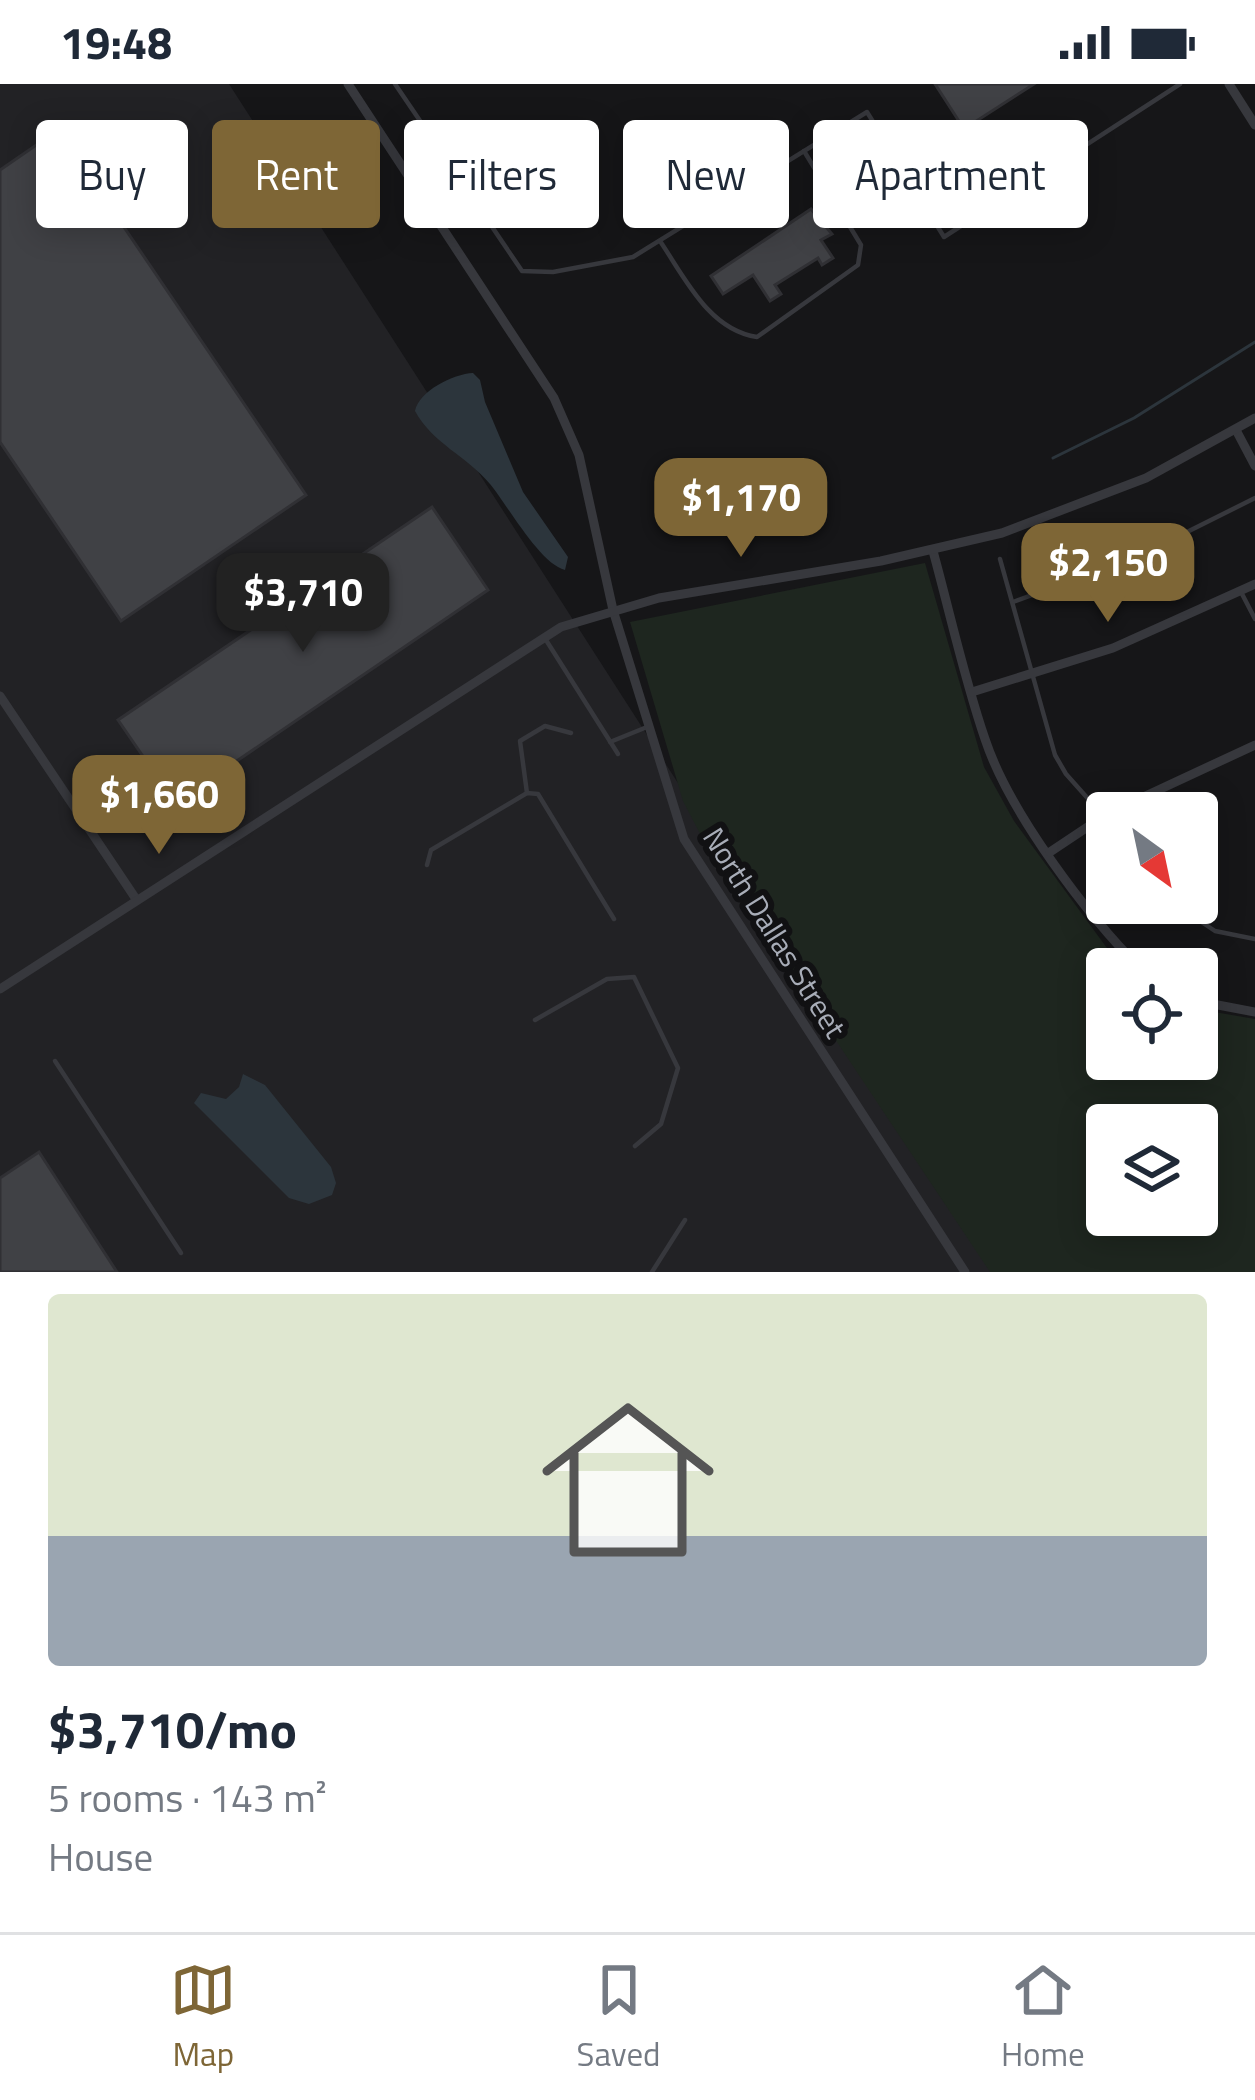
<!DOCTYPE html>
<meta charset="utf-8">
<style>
:root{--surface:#fff;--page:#f2f2f3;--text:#1f2937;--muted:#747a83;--line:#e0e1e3;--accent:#7e6636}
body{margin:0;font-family:"Titillium Web",sans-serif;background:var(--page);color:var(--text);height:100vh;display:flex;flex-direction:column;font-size:45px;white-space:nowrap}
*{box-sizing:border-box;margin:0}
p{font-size:39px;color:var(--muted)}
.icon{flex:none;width:66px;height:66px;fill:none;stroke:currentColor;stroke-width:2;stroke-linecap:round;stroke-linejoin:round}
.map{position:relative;height:1188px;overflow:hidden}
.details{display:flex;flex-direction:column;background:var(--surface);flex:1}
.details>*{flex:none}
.hud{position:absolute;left:36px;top:36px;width:1185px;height:108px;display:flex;gap:24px}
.needle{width:78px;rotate:147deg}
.tools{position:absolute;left:1086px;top:708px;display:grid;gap:24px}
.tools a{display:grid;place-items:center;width:132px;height:132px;border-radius:12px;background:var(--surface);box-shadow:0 6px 30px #0003;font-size:60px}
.price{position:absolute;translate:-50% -102px;padding:0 27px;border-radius:24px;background:var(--accent);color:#fff;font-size:39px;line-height:78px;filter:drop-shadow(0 3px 6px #0008)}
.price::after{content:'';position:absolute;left:50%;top:72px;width:36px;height:27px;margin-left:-18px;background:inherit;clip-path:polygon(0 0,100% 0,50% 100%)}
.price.selected{background:#222;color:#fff}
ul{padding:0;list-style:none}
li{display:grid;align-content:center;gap:24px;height:636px;padding:0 48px}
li+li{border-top:3px solid var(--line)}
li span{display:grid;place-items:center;height:372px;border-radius:12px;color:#555}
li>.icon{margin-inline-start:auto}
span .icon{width:216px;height:216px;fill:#fffc;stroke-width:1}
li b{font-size:51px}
.pill{padding:0 42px;border-radius:12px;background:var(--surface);box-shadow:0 6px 30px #0003;font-size:42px;line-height:108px}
.pill.selected{background:var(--accent);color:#fff}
.status{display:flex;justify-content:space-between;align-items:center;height:84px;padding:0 60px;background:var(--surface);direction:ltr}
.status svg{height:33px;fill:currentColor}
.menu{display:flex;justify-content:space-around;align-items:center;height:168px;border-top:3px solid var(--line);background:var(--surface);font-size:33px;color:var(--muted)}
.menu a{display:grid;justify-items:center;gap:6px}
.menu .selected{color:var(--accent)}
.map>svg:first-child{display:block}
.built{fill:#222225}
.green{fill:#1e261f;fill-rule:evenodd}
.water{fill:#2c353c}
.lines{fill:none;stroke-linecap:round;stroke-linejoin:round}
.stream{stroke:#2c353c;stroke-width:3}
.building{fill:#404145;stroke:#303034;stroke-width:3}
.lane{stroke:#37383d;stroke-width:4.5}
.street{stroke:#37383d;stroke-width:9}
.labels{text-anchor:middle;stroke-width:12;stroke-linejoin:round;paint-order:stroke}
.street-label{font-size:30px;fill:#a8adb8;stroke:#111113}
</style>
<div class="status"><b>19:48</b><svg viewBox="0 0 49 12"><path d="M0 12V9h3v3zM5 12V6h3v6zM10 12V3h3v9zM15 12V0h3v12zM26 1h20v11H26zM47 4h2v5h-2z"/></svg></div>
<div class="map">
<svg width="1255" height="1188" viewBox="0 0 1255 1188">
<rect width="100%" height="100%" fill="#161618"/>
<!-- built -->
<path class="built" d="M0,0H229L992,1188H0Z"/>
<!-- green -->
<path class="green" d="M925,479L984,683L1014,737L1115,875L1126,885H1107V975H1197V925L1255,935V1188H990L706,761L683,717L630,538ZM1107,1041H1197V1131H1107Z"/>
<!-- water -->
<g class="water">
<path d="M473,289L480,296L485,318L523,408L568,473L565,486C540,480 508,422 490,400C467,372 433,360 415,327C419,307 453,290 473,289Z"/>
<path d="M243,990L265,1001L331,1083L336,1099L332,1111L309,1120L289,1114L194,1019L201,1009L226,1015L239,1003Z"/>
</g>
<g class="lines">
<!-- stream -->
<path class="stream" d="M1053,374L1134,334L1255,258"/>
</g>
<!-- building -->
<g class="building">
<path d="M935,0H1034L964,45Z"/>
<path d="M58,46L306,411L121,537L0,358V86Z"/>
<path d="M811,125L832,150L821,156L833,174L822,181L818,174L775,201L781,210L770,217L753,191L723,210L711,192Z"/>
<path d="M432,423L488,506L175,719L118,636Z"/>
<path d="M39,1068L117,1188H0V1094Z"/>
</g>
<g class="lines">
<!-- lane -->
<g class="lane">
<path d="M395,0L522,187L553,188L633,173L867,28L944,153L1180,0"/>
<path d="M660,157C685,194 709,246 757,253L858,181L861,161L804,67"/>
<path d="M1000,475L1055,671L1066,690L1107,736"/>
<path d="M1241,508L1255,535"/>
<path d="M1013,518L1139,472L1255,414"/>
<path d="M546,556L618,670"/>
<path d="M610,658L647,643"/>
<path d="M527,709L520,657L545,642L571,649"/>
<path d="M427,781L431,766L527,709L538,710L614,835"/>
<path d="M1173,819L1215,847L1255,855"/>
<path d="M535,936L607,895L634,893L678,984L661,1040L635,1062"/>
<path d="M55,977L181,1169"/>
<path d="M652,1188L685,1136"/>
</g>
<!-- street -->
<g class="street">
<path d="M348,0L554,314L579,371L613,526L684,755L965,1188"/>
<path d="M1229,0L1255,41"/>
<path d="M1236,346L1255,382"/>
<path d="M933,467C950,529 964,594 985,655C1009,728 1087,831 1141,885"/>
<path d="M972,608L1113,564L1255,500"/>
<path d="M0,612L136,815"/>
<path d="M1109,729L1255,661"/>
<path d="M1050,768L1107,730"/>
<path d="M0,905L561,543L659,514L881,477L1002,449L1146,394L1255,334"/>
<path d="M1197,917L1255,928"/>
</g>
</g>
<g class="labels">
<!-- street labels -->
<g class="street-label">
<text transform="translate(774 849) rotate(58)" y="10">North Dallas Street</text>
</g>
</g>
</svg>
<div class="tools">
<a><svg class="needle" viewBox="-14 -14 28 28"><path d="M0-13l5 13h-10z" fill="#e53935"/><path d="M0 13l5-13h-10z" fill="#747a83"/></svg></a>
<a><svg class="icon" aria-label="locate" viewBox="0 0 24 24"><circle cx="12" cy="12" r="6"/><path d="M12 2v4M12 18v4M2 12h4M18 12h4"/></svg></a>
<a><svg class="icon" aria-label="layers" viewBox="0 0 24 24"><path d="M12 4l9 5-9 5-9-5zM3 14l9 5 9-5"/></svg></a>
</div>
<b class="price" style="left:741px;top:476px">$1,170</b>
<b class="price" style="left:1108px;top:541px">$2,150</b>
<b class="price selected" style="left:303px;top:571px">$3,710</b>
<b class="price" style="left:159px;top:773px">$1,660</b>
<div class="hud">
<a class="pill">Buy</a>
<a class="pill selected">Rent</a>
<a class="pill">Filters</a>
<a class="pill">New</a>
<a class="pill">Apartment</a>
</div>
</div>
<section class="details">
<ul>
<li><span style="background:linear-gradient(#dfe7d0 65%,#9aa5b1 0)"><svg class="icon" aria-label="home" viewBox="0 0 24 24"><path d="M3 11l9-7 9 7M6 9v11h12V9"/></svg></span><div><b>$3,710/mo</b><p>5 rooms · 143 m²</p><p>House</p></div></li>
</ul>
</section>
<nav class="menu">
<a class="selected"><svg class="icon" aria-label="map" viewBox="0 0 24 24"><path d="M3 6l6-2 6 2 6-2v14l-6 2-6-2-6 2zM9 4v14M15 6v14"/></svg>Map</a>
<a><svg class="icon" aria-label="saved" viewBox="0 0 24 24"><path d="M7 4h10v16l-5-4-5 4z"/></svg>Saved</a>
<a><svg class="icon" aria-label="home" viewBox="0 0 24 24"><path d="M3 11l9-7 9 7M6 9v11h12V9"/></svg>Home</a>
</nav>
